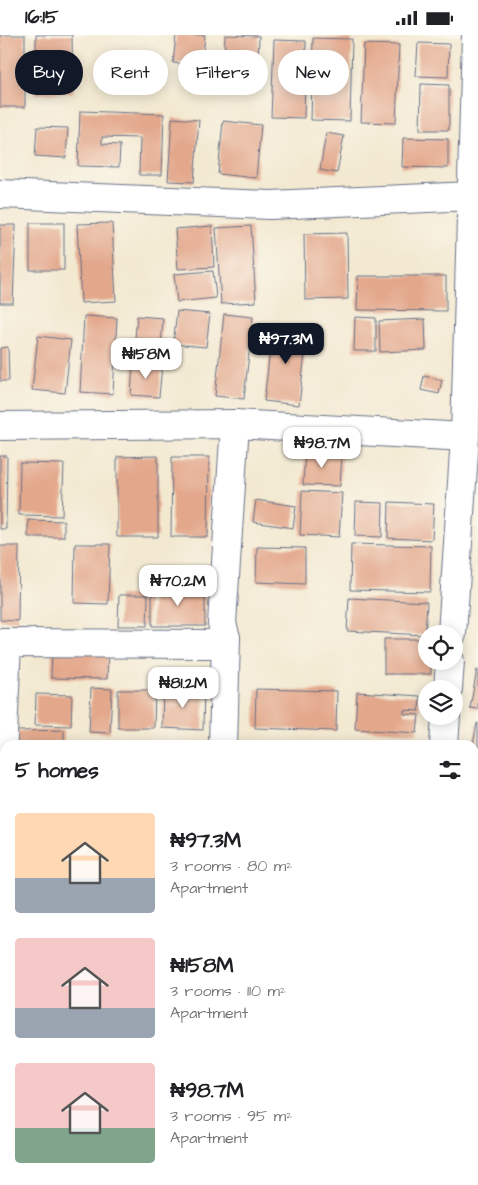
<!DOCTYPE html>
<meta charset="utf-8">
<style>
:root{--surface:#fff;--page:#f6f6f6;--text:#202124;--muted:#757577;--accent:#111827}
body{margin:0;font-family:"Architects Daughter",sans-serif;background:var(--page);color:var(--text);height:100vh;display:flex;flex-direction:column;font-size:19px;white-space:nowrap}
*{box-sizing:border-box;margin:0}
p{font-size:16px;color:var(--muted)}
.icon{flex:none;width:28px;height:28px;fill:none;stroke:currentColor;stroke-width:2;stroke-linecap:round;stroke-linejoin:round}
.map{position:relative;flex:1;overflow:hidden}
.drawer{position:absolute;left:0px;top:705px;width:479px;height:445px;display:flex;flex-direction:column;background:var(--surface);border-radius:15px 15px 0 0;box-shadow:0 2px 12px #0003}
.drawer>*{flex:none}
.top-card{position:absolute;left:15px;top:15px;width:449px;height:45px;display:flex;gap:10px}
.tools{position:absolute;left:418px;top:590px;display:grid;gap:10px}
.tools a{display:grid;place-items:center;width:45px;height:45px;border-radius:50%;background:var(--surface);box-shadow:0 2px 12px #0003;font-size:25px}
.price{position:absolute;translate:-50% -42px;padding:0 11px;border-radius:10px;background:#fff;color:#222;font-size:16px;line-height:32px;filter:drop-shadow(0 1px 2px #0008)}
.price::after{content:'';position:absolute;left:50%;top:30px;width:15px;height:11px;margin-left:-8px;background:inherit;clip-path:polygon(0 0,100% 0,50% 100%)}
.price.current{background:var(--accent);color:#fff}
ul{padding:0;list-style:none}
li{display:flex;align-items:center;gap:15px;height:125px;padding:0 15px}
li span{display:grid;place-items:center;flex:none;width:140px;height:100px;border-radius:5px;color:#555}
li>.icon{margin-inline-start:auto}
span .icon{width:60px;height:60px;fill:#fffc;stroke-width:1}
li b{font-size:21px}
h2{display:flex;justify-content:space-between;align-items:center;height:60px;padding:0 15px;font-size:21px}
.tag{padding:0 18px;border-radius:22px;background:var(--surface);box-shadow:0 2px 12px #0003;font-size:18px;line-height:45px}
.tag.current{background:var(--accent);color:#fff}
.status{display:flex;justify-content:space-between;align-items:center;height:35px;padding:0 25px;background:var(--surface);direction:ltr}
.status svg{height:14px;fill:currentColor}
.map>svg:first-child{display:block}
.building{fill:#e3a88c}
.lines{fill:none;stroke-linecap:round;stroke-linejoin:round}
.minor-casing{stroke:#677086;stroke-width:30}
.minor{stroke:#fff;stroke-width:28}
</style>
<div class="status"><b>16:15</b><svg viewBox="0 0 49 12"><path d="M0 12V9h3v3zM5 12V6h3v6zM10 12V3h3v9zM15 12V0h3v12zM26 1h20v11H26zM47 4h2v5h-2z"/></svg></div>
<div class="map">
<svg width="478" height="1150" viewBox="0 0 478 1150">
<rect width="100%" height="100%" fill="#fbf7ec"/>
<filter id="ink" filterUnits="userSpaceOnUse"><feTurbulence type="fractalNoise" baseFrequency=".02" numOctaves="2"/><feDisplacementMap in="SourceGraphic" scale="10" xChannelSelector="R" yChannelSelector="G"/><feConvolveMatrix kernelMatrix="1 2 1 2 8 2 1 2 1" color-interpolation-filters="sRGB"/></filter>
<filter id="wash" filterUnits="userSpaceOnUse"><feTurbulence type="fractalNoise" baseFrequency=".0096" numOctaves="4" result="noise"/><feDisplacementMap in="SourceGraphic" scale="20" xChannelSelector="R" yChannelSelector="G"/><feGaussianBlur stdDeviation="1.12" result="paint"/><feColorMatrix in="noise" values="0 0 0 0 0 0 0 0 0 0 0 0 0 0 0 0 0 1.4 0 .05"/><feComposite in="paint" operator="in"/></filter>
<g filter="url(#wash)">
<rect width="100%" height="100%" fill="#f3e9d1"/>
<g id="blocks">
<!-- building -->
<g class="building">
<rect x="0" y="0" width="25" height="72"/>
<path d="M36,0H72L73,58L36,59Z"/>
<path d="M176,0H205L202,31L173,28Z"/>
<path d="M225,0L259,1L257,56L223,54Z"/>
<path d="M313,3L352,4L350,86L311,85Z"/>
<path d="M274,5L306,6L304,83L271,82Z"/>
<path d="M418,8L449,9L448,42L416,41Z"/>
<path d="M364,9L399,10L396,88L361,87Z"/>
<path d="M421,49L449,50V95H420Z"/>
<path d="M80,76L164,79L162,140H139L140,103L102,102V109L120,110L119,132L78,131Z"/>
<path d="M172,83L199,85L194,147L168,146Z"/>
<path d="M223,86L261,90L256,143L218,139Z"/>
<path d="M37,92L68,93L66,123L35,121Z"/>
<path d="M326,98L344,101L337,138L320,135Z"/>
<path d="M403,103L448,104V133L402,132Z"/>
<rect x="30" y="188" width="34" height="47"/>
<path d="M112,188L116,266L81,268L77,189Z"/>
<path d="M0,190H16L13,268H0Z"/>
<path d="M212,191L214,232L178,234L175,194Z"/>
<path d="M251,191L256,267L221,269L216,193Z"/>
<path d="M347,198L348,264L305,265L304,199Z"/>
<path d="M213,236L216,263L177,267L174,239Z"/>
<path d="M358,241H446V276L357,275Z"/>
<path d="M177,276L210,279L206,312L173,309Z"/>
<path d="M224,279L253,282L244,364L215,361Z"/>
<path d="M84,281L117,283L113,359L80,357Z"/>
<path d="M137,281L163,283L160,326L133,324Z"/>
<path d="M355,282L376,283V316H354Z"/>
<path d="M425,284L426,315L380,317L379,286Z"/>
<path d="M273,289L308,293L299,370L264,366Z"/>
<path d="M38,301L71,305L65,358L32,355Z"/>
<path d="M8,312L9,346H0V313Z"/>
<path d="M133,328L162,330L159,362L131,360Z"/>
<path d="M424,341L442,345L439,359L421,355Z"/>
<path d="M305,417L342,419L340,451L303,450Z"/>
<path d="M0,421H7L6,494H0Z"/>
<path d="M158,421V502H117V422Z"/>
<path d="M172,422H209L208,502H171Z"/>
<path d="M20,428L64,429L62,481L19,480Z"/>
<path d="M302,456L342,458L339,502L300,500Z"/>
<path d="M256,465L296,471L293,493L253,487Z"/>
<path d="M356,467L383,468L382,502L355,501Z"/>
<path d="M389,467L434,469L432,505L388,503Z"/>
<path d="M28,485L64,486V502H28Z"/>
<path d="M75,509H110L108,569L74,568Z"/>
<path d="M351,509L431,511L430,557L350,555Z"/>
<path d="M0,511H19L18,586L0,585Z"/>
<path d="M257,512L305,513V549L256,547Z"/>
<path d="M152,553L205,554V591H152Z"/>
<path d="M119,560H148L147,591H118Z"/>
<path d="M349,563L427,567L425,600L347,596Z"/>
<path d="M384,604H426V626H431V639H384Z"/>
<path d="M52,615L108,616L107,644L51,643Z"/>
<path d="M477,635H478V674L470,673Z"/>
<path d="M91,653L112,654L110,698L89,697Z"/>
<path d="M163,654H204L203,695L162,693Z"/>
<path d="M256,654L337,656L336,696L255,693Z"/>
<path d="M118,655H155L154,693H118Z"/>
<path d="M357,657L420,661L419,676L404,675V679L419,680L417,698L355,694Z"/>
<path d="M36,659L72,660L71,691L35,690Z"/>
<path d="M477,688H478V722L474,721L473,710Z"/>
<path d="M64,695V710H17V696Z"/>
<path d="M477,749H478V772H474Z"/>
<path d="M474,786L478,787V821L474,820Z"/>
<path d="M474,837L478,838V873L474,872Z"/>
<path d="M474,962L478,964V996L474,995Z"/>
<path d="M292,1145H335V1150H291Z"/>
<path d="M341,1145H381V1150H340Z"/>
<rect x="388" y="1145" width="30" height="5"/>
<path d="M433,1145H471L470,1150H432Z"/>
</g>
</g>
</g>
<g filter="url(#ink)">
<use href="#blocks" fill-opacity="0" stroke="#677086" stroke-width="1"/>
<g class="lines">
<defs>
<g id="minor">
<path d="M0,159L270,170L472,161"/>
<path d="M0,391L235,389L465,402"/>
<path d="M452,599L465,402L476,0"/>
<path d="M0,608L210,609L226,603L222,588L235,389"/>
<path d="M448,654L450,626"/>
<path d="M223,710L226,603"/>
<path d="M444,710L446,681"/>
<path d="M0,771L7,608"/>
<path d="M0,906L5,907"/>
<path d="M0,1012L5,1013"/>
<path d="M474,1115L478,1116"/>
<path d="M193,1150L194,1145"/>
</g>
</defs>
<!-- minor casing -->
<use href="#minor" class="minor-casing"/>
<!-- minor -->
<use href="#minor" class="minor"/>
</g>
</g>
</svg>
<div class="tools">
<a><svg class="icon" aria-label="locate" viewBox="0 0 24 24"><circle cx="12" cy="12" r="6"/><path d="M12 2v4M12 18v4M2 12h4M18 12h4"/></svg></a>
<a><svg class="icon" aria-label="layers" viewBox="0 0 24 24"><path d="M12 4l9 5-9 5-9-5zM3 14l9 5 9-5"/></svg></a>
</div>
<b class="price current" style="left:286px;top:330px">₦97.3M</b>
<b class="price" style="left:146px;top:345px">₦158M</b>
<b class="price" style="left:322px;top:434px">₦98.7M</b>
<b class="price" style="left:178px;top:572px">₦70.2M</b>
<b class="price" style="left:183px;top:674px">₦81.2M</b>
<div class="top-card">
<a class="tag current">Buy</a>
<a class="tag">Rent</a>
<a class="tag">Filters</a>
<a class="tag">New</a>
</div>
<section class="drawer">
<h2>5 homes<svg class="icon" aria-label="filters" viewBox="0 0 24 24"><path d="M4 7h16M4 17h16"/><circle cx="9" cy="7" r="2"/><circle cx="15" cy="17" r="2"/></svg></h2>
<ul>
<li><span style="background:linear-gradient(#ffd9b3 65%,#9aa5b1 0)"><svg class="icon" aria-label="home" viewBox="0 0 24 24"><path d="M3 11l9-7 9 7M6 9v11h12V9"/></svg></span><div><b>₦97.3M</b><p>3 rooms · 80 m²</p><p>Apartment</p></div></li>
<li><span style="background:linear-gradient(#f6c9c9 70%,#9aa5b1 0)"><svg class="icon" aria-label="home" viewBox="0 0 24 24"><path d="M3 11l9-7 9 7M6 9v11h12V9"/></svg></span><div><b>₦158M</b><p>3 rooms · 110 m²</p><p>Apartment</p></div></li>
<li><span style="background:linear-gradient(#f6c9c9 65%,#7fa58c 0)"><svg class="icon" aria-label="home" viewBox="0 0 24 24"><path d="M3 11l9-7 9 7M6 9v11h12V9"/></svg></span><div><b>₦98.7M</b><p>3 rooms · 95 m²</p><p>Apartment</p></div></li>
</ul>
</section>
</div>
